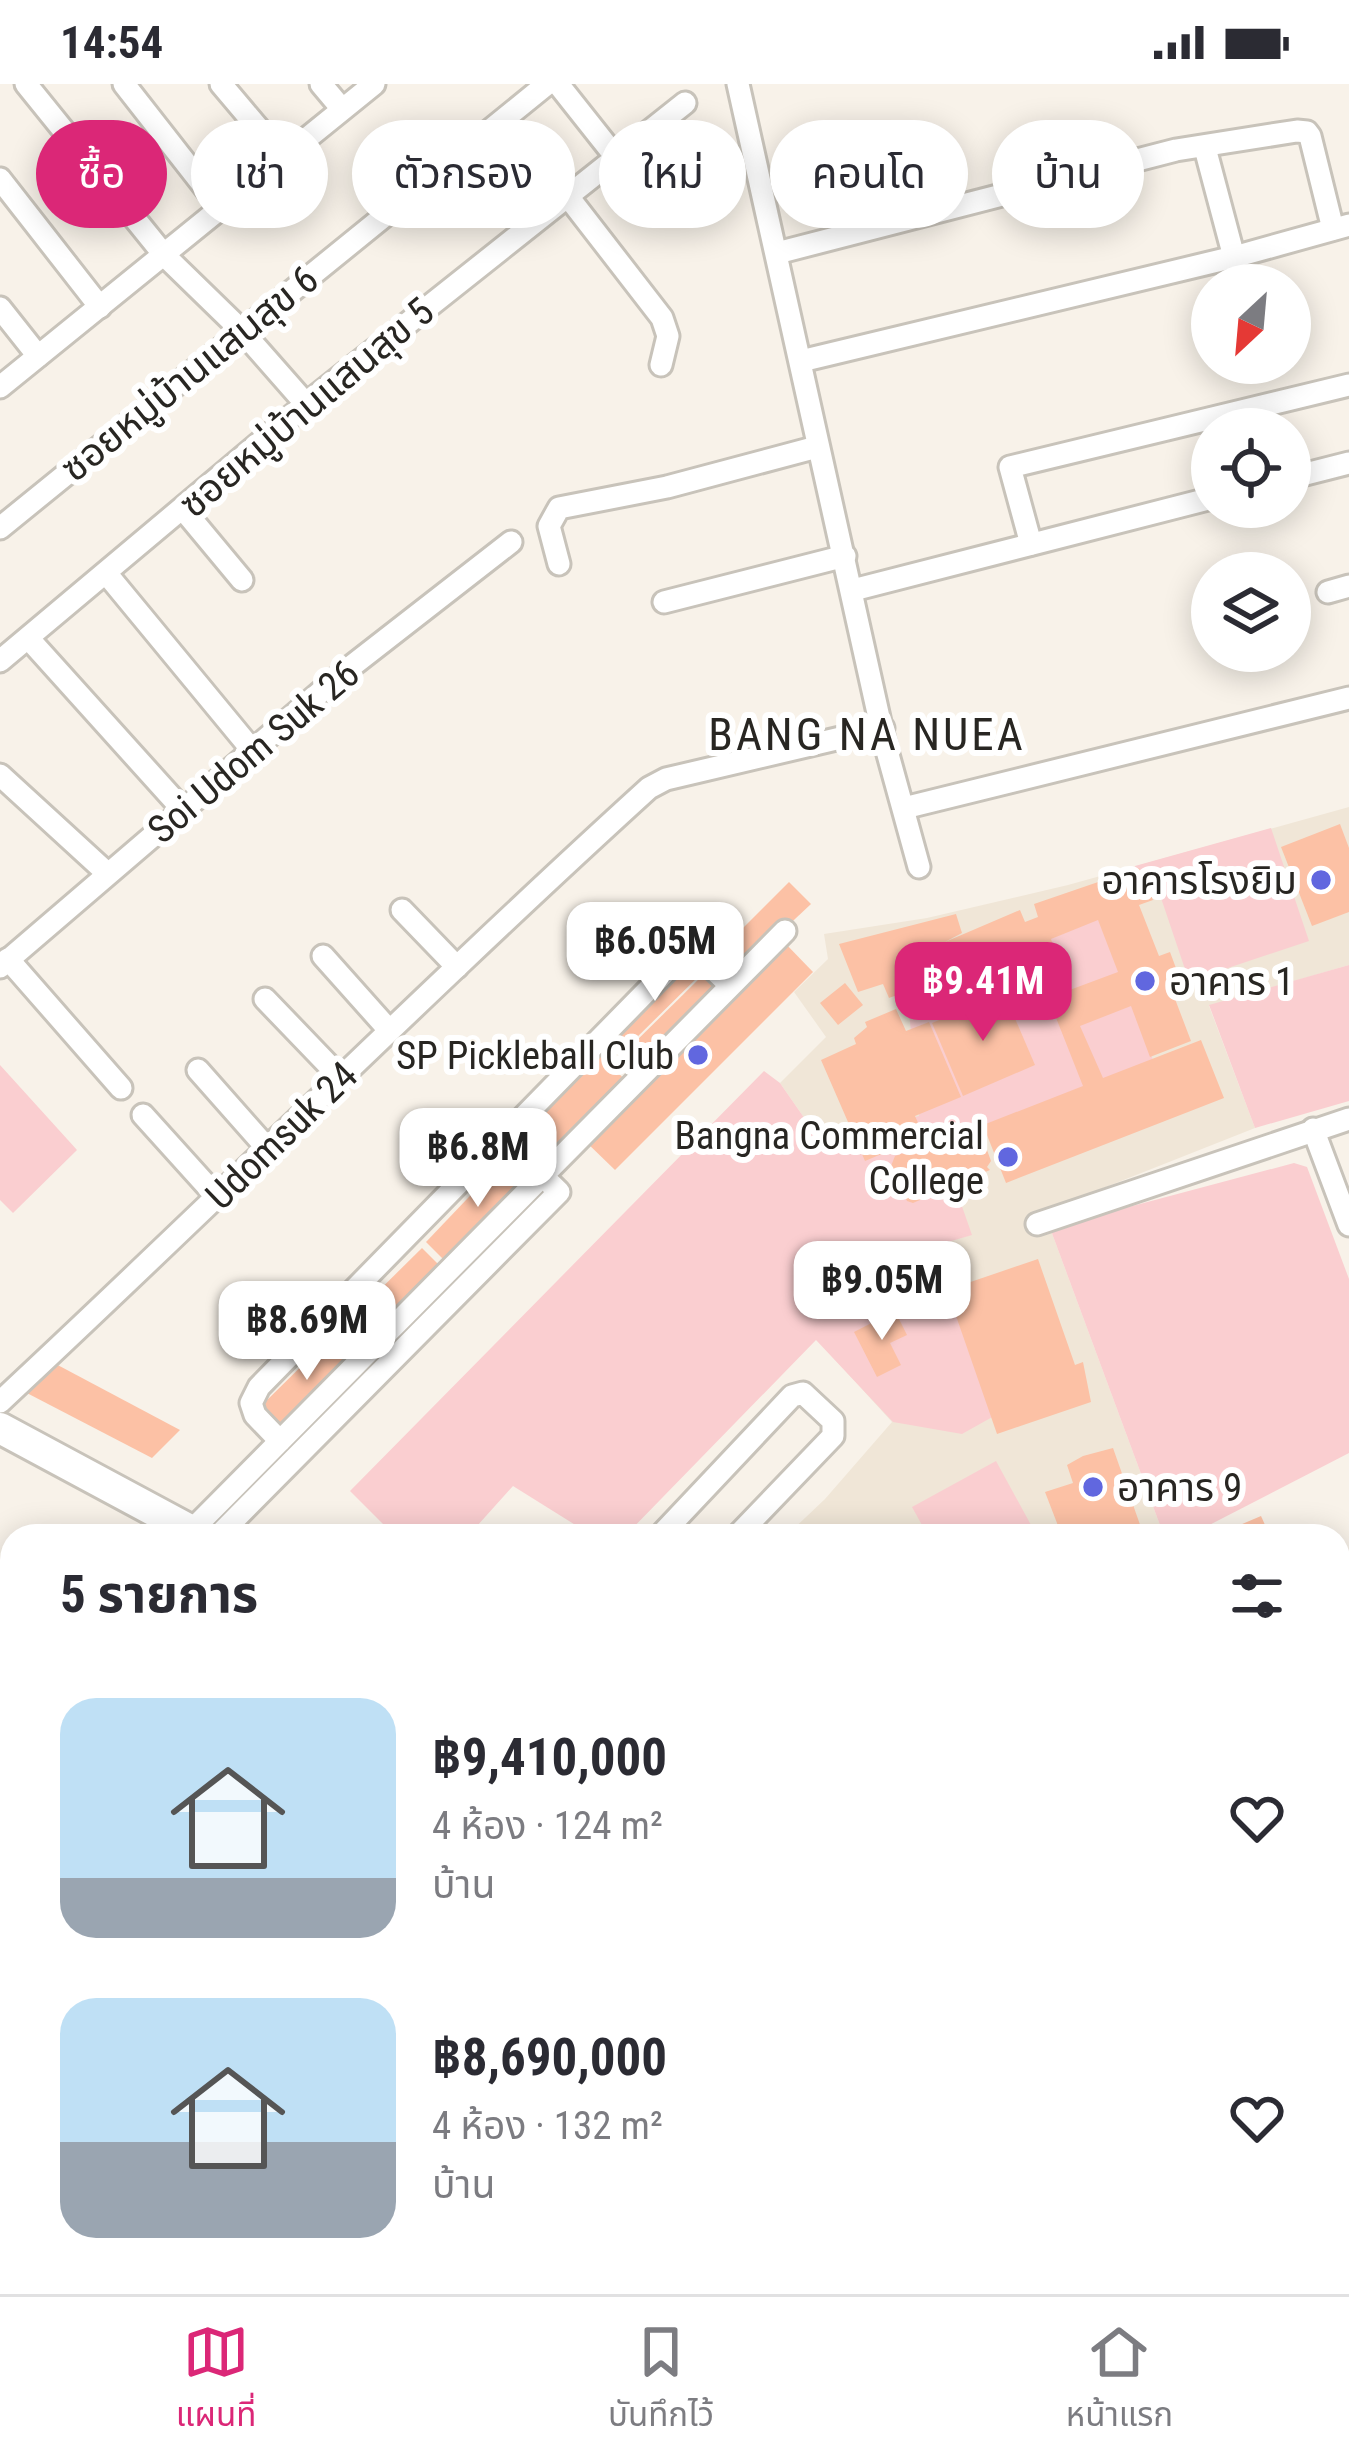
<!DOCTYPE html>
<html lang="th">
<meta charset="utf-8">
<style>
:root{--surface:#fff;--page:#f7f7f7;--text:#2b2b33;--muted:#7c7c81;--line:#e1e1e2;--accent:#db2777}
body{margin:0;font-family:"Roboto Condensed","Noto Sans Thai",sans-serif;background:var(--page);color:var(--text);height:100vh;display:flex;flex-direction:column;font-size:45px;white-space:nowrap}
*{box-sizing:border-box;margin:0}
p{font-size:39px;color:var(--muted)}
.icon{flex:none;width:66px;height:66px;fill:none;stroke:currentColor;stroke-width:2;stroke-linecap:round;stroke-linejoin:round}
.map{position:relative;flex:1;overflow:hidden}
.panel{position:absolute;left:0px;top:1440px;width:1350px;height:771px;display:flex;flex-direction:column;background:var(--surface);border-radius:36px 36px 0 0;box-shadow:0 6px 30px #0003}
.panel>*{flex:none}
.hud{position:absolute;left:36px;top:36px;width:1278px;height:108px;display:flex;gap:24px}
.needle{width:78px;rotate:206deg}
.fabs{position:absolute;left:1191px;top:180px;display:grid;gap:24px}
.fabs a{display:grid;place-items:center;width:120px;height:120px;border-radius:50%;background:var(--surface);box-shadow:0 6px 30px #0003;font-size:60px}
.price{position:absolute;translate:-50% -102px;padding:0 27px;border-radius:24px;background:#fff;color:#222;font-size:39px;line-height:78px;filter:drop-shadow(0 3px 6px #0008)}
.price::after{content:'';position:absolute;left:50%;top:72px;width:36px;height:27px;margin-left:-18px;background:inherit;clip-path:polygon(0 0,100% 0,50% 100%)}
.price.on{background:var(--accent);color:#fff}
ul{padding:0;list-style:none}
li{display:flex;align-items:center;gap:36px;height:300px;padding:0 60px}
li span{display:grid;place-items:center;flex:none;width:336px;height:240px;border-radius:36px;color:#555}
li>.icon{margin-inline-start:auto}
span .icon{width:144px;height:144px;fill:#fffc;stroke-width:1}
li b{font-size:51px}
h2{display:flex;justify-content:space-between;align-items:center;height:144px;padding:0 60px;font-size:51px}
.chip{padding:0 42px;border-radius:54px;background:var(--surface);box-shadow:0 6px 30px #0003;font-size:42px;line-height:108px}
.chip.on{background:var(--accent);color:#fff}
.status{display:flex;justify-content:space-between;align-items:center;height:84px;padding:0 60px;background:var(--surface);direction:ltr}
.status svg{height:33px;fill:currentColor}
.dock{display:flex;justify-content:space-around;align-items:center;height:168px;border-top:3px solid var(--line);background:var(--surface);font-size:33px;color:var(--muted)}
.dock a{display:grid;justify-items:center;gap:6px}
.dock .on{color:var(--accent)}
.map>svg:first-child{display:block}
.built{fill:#f0e6d7}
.green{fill:#faced0}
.building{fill:#fcc1a5;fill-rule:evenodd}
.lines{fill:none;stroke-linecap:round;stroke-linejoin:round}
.street-casing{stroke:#c8c3ba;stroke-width:27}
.secondary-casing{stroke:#c8c3ba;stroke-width:36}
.street{stroke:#fff;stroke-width:21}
.secondary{stroke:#fff;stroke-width:30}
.poi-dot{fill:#6167df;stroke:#fff;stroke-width:4.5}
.labels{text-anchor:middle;stroke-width:12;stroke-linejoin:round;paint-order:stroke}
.street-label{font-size:39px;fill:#282622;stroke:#fff}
.poi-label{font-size:39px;fill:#282622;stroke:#fff;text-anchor:end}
.quarter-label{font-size:45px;letter-spacing:3px;fill:#282622;stroke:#fff}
</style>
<div class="status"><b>14:54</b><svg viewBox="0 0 49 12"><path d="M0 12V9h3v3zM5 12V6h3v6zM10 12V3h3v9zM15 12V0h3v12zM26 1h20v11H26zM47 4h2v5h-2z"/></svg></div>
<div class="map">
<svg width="1349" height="2210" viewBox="0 0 1349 2210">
<rect width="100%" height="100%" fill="#f8f2e9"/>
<!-- built -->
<path class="built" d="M1349,723V881L1209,922L1255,1044L1030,1133L1050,1144L1164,1452H786L825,1415L892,1338L821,1260L905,1179L780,999L826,953L794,908L828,875L824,850L927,834L1068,801Z"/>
<!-- green -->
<g class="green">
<path d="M1271,744L1309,857L1189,897L1159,808L1142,813L1135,782Z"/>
<path d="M1095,827L1155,981L943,1068L972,1151L927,1164L929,1178L960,1210L1003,1327L962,1350L893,1338L816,1256L625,1452H593L513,1402L468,1452H382L388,1445L350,1407L764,987L780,999L821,1058L919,1032L906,896Z"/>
<path d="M1349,881V1017L1255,1044L1209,921Z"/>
<path d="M0,981L77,1066L13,1129L0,1116Z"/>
<path d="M1294,1079L1307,1083L1349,1195V1369L1188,1452H1164L1050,1144Z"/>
<path d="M996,1377L1037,1452H928L912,1423Z"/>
</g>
<!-- building -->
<g class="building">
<path d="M1340,740L1349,764V828L1312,842L1281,763Z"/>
<path d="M1139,784L1153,816L1139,821L1159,872L1170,868L1183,903L1172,907L1191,957L1150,973L1131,922L1080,942L1103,994L1201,956L1224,1014L1006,1099L983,1041L1083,1002L1028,863L889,914L883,900L858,908L839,860L956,830L962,849L945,858L1020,826L1025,838L1038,833L1034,820ZM1098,836L1118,888L1067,907L1051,855Z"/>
<path d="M789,798L811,820L729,897L709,878Z"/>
<path d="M782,856L813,888L615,1086L583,1055Z"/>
<path d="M688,872L703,888L623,967L607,952Z"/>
<path d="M706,888L723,904L639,989L621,972Z"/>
<path d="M845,899L863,921L838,941L820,919Z"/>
<path d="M1004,909L1035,981L963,1012L932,939Z"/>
<path d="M896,925L906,947L929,938L961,1013L915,1032L924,1052L865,1077L821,976L856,960L854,954L867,943L865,938Z"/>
<path d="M597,967L628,999L540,1088L510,1055Z"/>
<path d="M971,1041L973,1047H980L991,1077L987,1083L990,1086L913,1119L907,1117L891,1082L895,1072L953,1052Z"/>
<path d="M507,1073L529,1095L447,1179L426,1158Z"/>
<path d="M422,1164L443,1185L362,1268L339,1246Z"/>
<path d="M1038,1175L1075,1281L1083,1278L1091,1318L997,1350L947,1206Z"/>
<path d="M895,1227L907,1251L890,1259L901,1281L877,1293L854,1248Z"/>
<path d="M334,1250L357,1273L281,1348L258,1325Z"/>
<path d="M52,1278L180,1346L152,1374L23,1307Z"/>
<path d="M1113,1364L1144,1452H1062L1045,1408L1073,1399L1067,1381L1083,1372Z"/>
<path d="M1261,1432L1270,1452H1214Z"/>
<path d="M378,2199H428L421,2210H396Z"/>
<path d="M440,2199H727L724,2210H433Z"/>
</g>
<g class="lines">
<defs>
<g id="street">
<path d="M26,0L165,172L241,246L306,320"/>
<path d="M124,0L221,124"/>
<path d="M221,0L281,71"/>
<path d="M321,0L342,25"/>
<path d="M558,0L615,72"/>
<path d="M738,0L884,656L919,783"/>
<path d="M1205,64L1234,173"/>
<path d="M0,95L100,223"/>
<path d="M566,110L662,234L668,252L661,281"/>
<path d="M777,169L1176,66L1297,47L1307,48L1310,52L1333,145"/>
<path d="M0,224L38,272"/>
<path d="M801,277L1234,173L1349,141"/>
<path d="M0,303L374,0"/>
<path d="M1290,394L1349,379"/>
<path d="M183,425L242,496"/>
<path d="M0,444L547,0"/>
<path d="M1031,460L1010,383L1349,301"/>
<path d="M559,480L549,442L559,424L667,403L817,363"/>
<path d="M106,489L252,666"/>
<path d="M853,506L1212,414"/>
<path d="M1328,508L1349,502"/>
<path d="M664,518L845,472"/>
<path d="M29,555L183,726"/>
<path d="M0,577L306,320L685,19"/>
<path d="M0,691L107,789"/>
<path d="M904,724L1349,614"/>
<path d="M402,826L457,883"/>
<path d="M323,872L389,946"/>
<path d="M8,875L121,1004"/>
<path d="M0,883L344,588L511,458"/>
<path d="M265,915L339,992"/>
<path d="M198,986L267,1064"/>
<path d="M143,1031L217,1113"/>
<path d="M1313,1045L1349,1141"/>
<path d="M1037,1140L1349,1035"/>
<path d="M0,1318C218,1115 428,905 649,704L666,695L883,644"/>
<path d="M280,1357L255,1331L251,1319L259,1303L687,866H693L730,901"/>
<path d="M191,1447L785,847"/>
<path d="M218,1452L559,1108L504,1054"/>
<path d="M660,1452L792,1312L803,1309L833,1337V1352L737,1452"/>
<path d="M1338,1547L1349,1543"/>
<path d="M0,1768L12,1755"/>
<path d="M1338,1849L1349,1819"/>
<path d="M126,2210L128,2199"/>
<path d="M818,2210L821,2199"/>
<path d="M932,2210L935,2199"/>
<path d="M1116,2210L1119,2199"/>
<path d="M1343,2210L1349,2188"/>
</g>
<g id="secondary">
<path d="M0,1344L201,1452"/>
<path d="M1338,2049L1349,2055"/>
</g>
</defs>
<!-- street casing -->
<use href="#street" class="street-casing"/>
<!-- secondary casing -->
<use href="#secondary" class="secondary-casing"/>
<!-- street -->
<use href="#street" class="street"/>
<!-- secondary -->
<use href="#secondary" class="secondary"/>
</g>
<!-- markers -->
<g class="poi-dot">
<circle cx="1321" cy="796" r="12"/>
<circle cx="1145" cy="897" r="12"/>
<circle cx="698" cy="971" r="12"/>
<circle cx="1008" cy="1073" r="12"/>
<circle cx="1093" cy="1403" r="12"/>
</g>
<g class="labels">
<!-- street labels -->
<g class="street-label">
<text transform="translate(189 289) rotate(-39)" y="14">ซอยหมู่บ้านแสนสุข 6</text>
<text transform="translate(306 323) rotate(-40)" y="14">ซอยหมู่บ้านแสนสุข 5</text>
<text transform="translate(253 667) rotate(-40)" y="14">Soi Udom Suk 26</text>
<text transform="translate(281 1051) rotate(-44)" y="14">Udomsuk 24</text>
</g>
<!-- poi labels -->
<g class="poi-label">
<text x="1297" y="810">อาคารโรงยิม</text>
<text x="1169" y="911" text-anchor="start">อาคาร 1</text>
<text x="674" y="985">SP Pickleball Club</text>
<text x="984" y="1065">Bangna Commercial<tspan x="984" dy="45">College</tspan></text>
<text x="1117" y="1417" text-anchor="start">อาคาร 9</text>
</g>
<!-- quarter labels -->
<g class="quarter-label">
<text x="867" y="666">BANG NA NUEA</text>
</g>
</g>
</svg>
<div class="fabs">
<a><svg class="needle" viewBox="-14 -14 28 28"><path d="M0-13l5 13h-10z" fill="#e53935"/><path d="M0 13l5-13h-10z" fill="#7c7c81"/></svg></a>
<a><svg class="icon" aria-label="locate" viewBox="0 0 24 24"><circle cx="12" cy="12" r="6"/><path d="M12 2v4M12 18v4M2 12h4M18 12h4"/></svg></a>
<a><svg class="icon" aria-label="layers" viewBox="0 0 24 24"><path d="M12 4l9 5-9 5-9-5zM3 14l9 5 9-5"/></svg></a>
</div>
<b class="price" style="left:655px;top:920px">฿6.05M</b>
<b class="price on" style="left:983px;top:960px">฿9.41M</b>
<b class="price" style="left:478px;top:1126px">฿6.8M</b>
<b class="price" style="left:882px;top:1259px">฿9.05M</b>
<b class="price" style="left:307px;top:1299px">฿8.69M</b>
<div class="hud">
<a class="chip on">ซื้อ</a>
<a class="chip">เช่า</a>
<a class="chip">ตัวกรอง</a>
<a class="chip">ใหม่</a>
<a class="chip">คอนโด</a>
<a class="chip">บ้าน</a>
</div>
<section class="panel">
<h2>5 รายการ<svg class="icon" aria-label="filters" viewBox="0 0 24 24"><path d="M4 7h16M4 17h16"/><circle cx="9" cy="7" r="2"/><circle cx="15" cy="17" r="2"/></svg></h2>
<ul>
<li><span style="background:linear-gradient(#bfe0f5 75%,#9aa5b1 0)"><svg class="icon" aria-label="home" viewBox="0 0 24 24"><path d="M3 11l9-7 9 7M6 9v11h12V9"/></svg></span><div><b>฿9,410,000</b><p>4 ห้อง · 124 m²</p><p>บ้าน</p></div><svg class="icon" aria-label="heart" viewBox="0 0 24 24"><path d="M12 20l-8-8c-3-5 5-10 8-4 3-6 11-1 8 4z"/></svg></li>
<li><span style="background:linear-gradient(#bfe0f5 60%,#9aa5b1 0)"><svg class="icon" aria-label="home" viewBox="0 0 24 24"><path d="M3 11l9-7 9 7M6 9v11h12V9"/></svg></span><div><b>฿8,690,000</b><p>4 ห้อง · 132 m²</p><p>บ้าน</p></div><svg class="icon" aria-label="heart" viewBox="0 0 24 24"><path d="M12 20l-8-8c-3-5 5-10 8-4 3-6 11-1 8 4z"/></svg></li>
</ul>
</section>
</div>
<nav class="dock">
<a class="on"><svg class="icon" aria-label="map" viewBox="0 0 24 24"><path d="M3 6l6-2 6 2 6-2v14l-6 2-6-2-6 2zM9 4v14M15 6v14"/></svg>แผนที่</a>
<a><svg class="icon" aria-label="saved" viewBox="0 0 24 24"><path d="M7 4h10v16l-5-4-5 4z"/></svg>บันทึกไว้</a>
<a><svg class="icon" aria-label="home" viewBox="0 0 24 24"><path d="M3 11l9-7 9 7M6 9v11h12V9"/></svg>หน้าแรก</a>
</nav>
